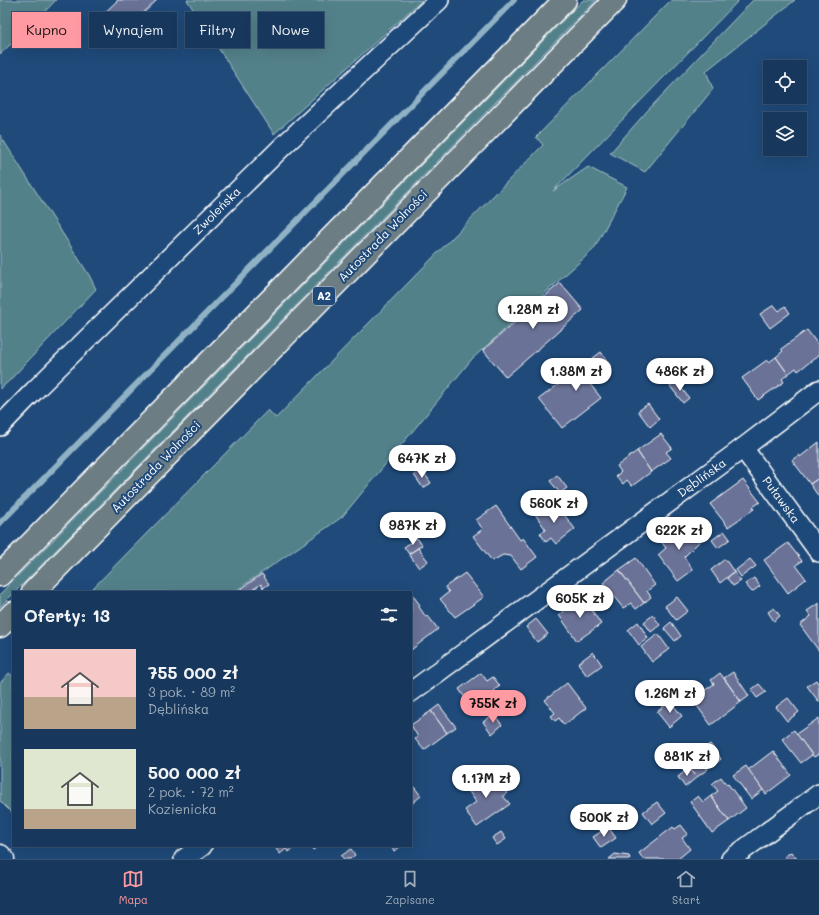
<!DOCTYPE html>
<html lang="pl">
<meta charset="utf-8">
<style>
:root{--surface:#17385c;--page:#244365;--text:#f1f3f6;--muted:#9eacbb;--line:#365272;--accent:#ff9aa2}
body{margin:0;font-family:Mali,sans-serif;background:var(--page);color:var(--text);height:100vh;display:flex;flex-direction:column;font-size:15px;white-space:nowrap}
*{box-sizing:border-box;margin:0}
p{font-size:13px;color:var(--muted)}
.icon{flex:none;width:22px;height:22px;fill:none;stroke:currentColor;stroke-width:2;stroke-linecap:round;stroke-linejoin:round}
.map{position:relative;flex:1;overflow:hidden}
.sheet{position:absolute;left:12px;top:591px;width:400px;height:256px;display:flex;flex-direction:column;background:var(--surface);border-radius:0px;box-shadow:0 4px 16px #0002,0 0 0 1px var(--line)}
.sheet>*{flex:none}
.banner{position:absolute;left:12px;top:12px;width:400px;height:36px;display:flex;gap:8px}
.tools{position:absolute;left:763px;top:60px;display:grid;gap:8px}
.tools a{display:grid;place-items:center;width:44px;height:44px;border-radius:0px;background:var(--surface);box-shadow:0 4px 16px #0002,0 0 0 1px var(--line);font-size:20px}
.price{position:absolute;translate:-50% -34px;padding:0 9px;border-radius:14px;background:#fff;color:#222;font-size:13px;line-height:26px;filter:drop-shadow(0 1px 2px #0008)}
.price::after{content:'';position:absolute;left:50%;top:24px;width:12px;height:9px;margin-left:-6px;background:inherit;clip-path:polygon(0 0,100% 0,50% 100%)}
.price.selected{background:var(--accent);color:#111}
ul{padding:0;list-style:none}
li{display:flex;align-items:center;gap:12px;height:100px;padding:0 12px}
li span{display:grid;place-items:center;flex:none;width:112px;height:80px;border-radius:0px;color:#555}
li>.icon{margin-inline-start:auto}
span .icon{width:48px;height:48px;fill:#fffc;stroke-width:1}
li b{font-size:17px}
h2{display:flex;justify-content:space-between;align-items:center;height:48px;padding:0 12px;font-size:17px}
.pill{padding:0 14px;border-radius:0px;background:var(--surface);box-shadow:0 4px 16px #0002,0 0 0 1px var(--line);font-size:14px;line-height:36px}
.pill.selected{background:var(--accent);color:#111}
.tab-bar{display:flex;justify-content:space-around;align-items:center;height:56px;border-top:1px solid var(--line);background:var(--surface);font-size:11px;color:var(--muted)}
.tab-bar a{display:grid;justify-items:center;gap:2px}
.tab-bar .selected{color:var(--accent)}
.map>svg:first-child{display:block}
.green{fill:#52818a;stroke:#a8c0c4}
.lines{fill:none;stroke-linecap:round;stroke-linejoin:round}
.stream{stroke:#90b2c5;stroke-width:6}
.building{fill:#6b7297;stroke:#fff}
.street-casing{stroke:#fff;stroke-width:22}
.secondary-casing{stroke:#fff;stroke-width:25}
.highway-casing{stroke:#fff;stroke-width:25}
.street{stroke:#1f4a7a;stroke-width:19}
.secondary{stroke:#1f4a7a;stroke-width:22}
.highway{stroke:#6c7e84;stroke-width:22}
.labels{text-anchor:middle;stroke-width:4;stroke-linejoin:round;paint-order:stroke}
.shield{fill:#1f4a7a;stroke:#bcc9d7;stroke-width:1}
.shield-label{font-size:11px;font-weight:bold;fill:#fff}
.street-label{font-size:12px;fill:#fff;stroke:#1f4a7a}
</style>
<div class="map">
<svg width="819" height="859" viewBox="0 0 819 859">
<rect width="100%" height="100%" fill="#1f4a7a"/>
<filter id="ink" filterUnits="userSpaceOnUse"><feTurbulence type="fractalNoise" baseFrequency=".025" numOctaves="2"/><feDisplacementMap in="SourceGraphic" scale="8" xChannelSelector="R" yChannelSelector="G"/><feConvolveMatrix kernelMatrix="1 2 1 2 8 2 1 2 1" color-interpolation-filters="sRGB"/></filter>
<g filter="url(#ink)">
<!-- green -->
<g class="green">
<path d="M0,0H56L30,27L0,54Z"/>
<path d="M187,0H422L274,134Z"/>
<path d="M583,0H596L15,592H13V594L0,607V594Z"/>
<path d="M671,0H739L553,191L588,167L627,187L594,249L472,359L342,517L234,592H89L268,410L276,418L543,145L536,137Z"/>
<path d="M753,0H795L706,71L713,89L645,172L610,153L648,110Z"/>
<path d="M0,135L89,275L96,289L9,381L0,389Z"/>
<path d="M9,673L13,676V814L0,801V683Z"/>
</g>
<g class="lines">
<!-- stream -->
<path class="stream" d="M0,523L514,0"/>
</g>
<!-- building -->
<g class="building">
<path d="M118,0H157L136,20L129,13L112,29L110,27L106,31L96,21L98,17H100Z"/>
<path d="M560,283L583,310L506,377L483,350Z"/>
<path d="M774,305L779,311L785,306L790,313L770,328L760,314Z"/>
<path d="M807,330L819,346V355L798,371L796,368L788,374L776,357L783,351L781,349Z"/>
<path d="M601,352L612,368L590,384L601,398L562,428L539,399Z"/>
<path d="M776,357L788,374L782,379L784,382L758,400L742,378L767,360L769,362Z"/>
<path d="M676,381L689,398L683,403L670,386Z"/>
<path d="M648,404L659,419L650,427L638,411Z"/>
<path d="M661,434L672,448L666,452L671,458L651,472L637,451Z"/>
<path d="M819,442V478L810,484L792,460L799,455L800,457Z"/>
<path d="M637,451L651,472L632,486L627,480L623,484L616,476L621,472L617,466Z"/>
<path d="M422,470L431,483L423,488L414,475Z"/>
<path d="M557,475L567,488L560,493L550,481Z"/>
<path d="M819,478V497L810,484Z"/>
<path d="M743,480L760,502L753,507L754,509L728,527L710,504Z"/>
<path d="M531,493L539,504L529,511L522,501Z"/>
<path d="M551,502L557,510L559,508L575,529L556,544L551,538L546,542L540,533L546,530L535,514Z"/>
<path d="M496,506L520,540L523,538L537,557L521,569L511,556L503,555L492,561L473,536L483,529L476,520Z"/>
<path d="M682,524L689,534L694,531L701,540L684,557L693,570L678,581L658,555L666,548L660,540Z"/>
<path d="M724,531L730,539L718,548L712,540Z"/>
<path d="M417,538L422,545L409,554L404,547Z"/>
<path d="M788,543L802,561L796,565L806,579L788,593L764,560Z"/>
<path d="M418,548L428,561L419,568L409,554Z"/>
<path d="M636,558L655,585L647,591L651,597L644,603L619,570Z"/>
<path d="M725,559L734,572L720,583L711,570Z"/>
<path d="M750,559L756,566L741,577L736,570Z"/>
<path d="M619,570L644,603L636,609L631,603L623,608L603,583Z"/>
<path d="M734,572L741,581L733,586L727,578Z"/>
<path d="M465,573L484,597L455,617L440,599L449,592L445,587Z"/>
<path d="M262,574L269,584L263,588L261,584L249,592H238V591Z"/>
<path d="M754,578L760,586L752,592L745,584Z"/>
<path d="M411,593L420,605L419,607L426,617L428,616L438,629L411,650Z"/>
<path d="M583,597L601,624L577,641L559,615Z"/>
<path d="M677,597L688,611L676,620L665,606Z"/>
<path d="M819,603V651L800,625L811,616L807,611Z"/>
<path d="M774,608L780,616L774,621L768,612Z"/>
<path d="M653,615L660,625L651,632L644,622Z"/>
<path d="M536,619L548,634L537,642L526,627Z"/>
<path d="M638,622L648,638L639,645L628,630Z"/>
<path d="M671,622L681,636L675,641L664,628Z"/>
<path d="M658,634L669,649L652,662L641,647Z"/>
<path d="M593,652L602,665L587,676L578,663Z"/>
<path d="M733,672L749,696L741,702L724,678Z"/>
<path d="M481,673L487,681L493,677L500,686L494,690L498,695L475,712L459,689Z"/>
<path d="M720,673L741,702L711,725L692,699L714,684L711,680Z"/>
<path d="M816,680L819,685V702L807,686Z"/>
<path d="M567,683L586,708L564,725L559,718L555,721L551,716L555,713L545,700Z"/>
<path d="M759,684L766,692L757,698L751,690Z"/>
<path d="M788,698L799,712L787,721L776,707Z"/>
<path d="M670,701L682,716L669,727L657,712Z"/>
<path d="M439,705L456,727L447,733L431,711Z"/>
<path d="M431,711L447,733L424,750L415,739L418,737L411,725Z"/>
<path d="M494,714L502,725L492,734L483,722Z"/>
<path d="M819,718V754L814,757L796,734Z"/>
<path d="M794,730L812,755L801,763L782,739Z"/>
<path d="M710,744L721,759L713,766L700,751Z"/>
<path d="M773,751L791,775L766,794L748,770Z"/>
<path d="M701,759L708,769L697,777L689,768Z"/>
<path d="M746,766L763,790L751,799L733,775Z"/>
<path d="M689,768L697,777L685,787L678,777Z"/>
<path d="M487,772L493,781L496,778L507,793L503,796L510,804L477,827L465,810L476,802L466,787Z"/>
<path d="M721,777L727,785L728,784L746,808L729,821L711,796L718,791L712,784Z"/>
<path d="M412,784L421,796L411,804V785Z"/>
<path d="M698,796L703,802L711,796L729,821L712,833L690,802Z"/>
<path d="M657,802L666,813L652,824L643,812Z"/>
<path d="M681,825L688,834L682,838L690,849L678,859H643L639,853L673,827L675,829Z"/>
<path d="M608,827L616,838L601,848L593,837Z"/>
<path d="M501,832L506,839L497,845L492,838Z"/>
<path d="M274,846H294L295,847L289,852L286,849L280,854Z"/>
<path d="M310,846H318L313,850Z"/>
<path d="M390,846H399L400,847L394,851Z"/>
<path d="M351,849L355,855L350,859H344L341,856Z"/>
<path d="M791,852L797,859H786L784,857Z"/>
<path d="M615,854L629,856L630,859H609Z"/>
</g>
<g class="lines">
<defs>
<g id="street">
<path d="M0,426L34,391L283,146L439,0"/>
<path d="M743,448L819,552"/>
<path d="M411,692L743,448L819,390"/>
<path d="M184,859L202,846"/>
<path d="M731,859L819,794"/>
</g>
<path id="secondary" d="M0,856L3,859"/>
<g id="highway">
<path d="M0,575L565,0"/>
<path d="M33,592L615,0"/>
<path d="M0,626L13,613"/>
</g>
</defs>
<!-- street casing -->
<use href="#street" class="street-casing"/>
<!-- secondary casing -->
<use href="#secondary" class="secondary-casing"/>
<!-- highway casing -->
<use href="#highway" class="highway-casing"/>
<!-- street -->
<use href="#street" class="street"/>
<!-- secondary -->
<use href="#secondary" class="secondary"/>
<!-- highway -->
<use href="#highway" class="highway"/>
</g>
</g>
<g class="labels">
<!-- shield labels -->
<rect class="shield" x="313" y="287" width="22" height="18" rx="3"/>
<g class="shield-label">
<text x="324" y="300">A2</text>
</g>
<!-- street labels -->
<g class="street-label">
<text transform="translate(217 211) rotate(-45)" y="4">Zwoleńska</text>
<text transform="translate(383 236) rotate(-46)" y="4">Autostrada Wolności</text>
<text transform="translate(156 467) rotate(-46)" y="4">Autostrada Wolności</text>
<text transform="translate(702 478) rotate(-36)" y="4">Dęblińska</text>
<text transform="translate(781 500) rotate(54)" y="4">Puławska</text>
</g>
</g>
</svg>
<div class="tools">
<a><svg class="icon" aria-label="locate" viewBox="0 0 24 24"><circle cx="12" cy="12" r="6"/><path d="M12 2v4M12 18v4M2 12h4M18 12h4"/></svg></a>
<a><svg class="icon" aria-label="layers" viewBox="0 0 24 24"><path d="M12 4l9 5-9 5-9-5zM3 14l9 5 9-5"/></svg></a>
</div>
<b class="price" style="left:533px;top:330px">1.28M zł</b>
<b class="price" style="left:576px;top:392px">1.38M zł</b>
<b class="price" style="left:680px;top:392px">486K zł</b>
<b class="price" style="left:422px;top:479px">647K zł</b>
<b class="price" style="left:554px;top:524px">560K zł</b>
<b class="price" style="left:413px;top:546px">987K zł</b>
<b class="price" style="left:679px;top:551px">622K zł</b>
<b class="price" style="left:580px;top:619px">605K zł</b>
<b class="price" style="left:670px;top:714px">1.26M zł</b>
<b class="price selected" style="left:493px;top:724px">755K zł</b>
<b class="price" style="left:687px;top:777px">881K zł</b>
<b class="price" style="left:486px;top:799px">1.17M zł</b>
<b class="price" style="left:604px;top:838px">500K zł</b>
<div class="banner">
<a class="pill selected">Kupno</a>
<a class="pill">Wynajem</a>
<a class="pill">Filtry</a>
<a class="pill">Nowe</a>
</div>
<section class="sheet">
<h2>Oferty: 13<svg class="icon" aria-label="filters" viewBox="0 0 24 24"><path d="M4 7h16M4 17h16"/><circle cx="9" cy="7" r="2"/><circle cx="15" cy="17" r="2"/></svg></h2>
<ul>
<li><span style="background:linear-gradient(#f6c9c9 60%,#b9a48a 0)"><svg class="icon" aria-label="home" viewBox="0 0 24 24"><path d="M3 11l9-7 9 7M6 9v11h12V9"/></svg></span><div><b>755 000 zł</b><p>3 pok. · 89 m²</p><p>Dęblińska</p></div></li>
<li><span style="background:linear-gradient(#dfe7d0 75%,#b9a48a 0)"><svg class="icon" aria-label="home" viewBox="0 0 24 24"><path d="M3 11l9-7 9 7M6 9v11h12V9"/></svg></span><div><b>500 000 zł</b><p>2 pok. · 72 m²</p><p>Kozienicka</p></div></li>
</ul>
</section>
</div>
<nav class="tab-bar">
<a class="selected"><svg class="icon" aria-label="map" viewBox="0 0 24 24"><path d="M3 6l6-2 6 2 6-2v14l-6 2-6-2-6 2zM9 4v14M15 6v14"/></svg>Mapa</a>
<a><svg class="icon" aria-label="saved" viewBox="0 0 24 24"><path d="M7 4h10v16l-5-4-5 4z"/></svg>Zapisane</a>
<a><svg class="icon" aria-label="home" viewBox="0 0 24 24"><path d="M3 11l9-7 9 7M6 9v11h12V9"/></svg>Start</a>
</nav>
